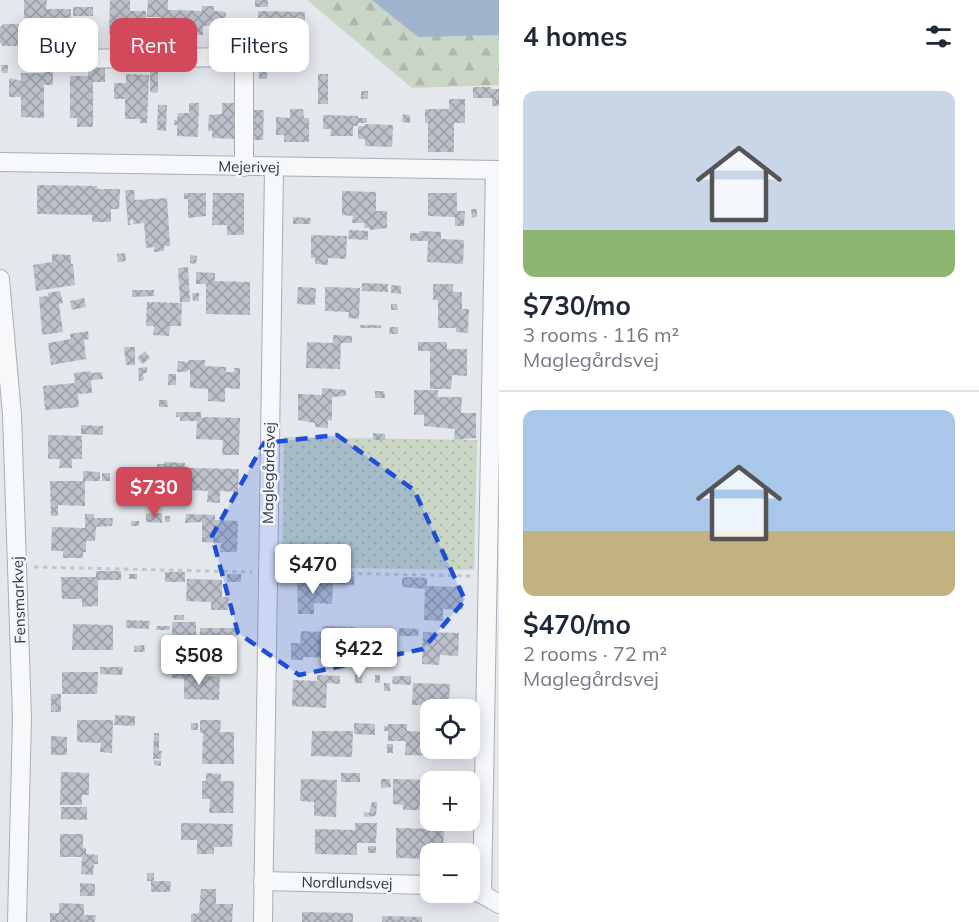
<!DOCTYPE html>
<meta charset="utf-8">
<style>
:root{--surface:#fff;--page:#f6f6f7;--text:#1f2937;--muted:#747a83;--line:#e0e1e3;--accent:#d1495b}
body{margin:0;font-family:Mulish,sans-serif;background:var(--page);color:var(--text);height:100vh;display:flex;flex-direction:column;font-size:22px;white-space:nowrap}
*{box-sizing:border-box;margin:0}
p{font-size:20px;color:var(--muted)}
.icon{flex:none;width:33px;height:33px;fill:none;stroke:currentColor;stroke-width:2;stroke-linecap:round;stroke-linejoin:round}
.map{position:relative;flex:1;overflow:hidden}
.drawer{display:flex;flex-direction:column;background:var(--surface);width:480px}
.drawer>*{flex:none}
.hud{position:absolute;left:18px;top:18px;width:390px;height:54px;display:flex;gap:12px}
.fabs{position:absolute;left:420px;top:699px;display:grid;gap:12px}
.fabs a{display:grid;place-items:center;width:60px;height:60px;border-radius:12px;background:var(--surface);box-shadow:0 3px 15px #0003;font-size:30px}
.price{position:absolute;translate:-50% -51px;padding:0 14px;border-radius:6px;background:#fff;color:#222;font-size:20px;line-height:39px;filter:drop-shadow(0 2px 3px #0008)}
.price::after{content:'';position:absolute;left:50%;top:36px;width:18px;height:14px;margin-left:-9px;background:inherit;clip-path:polygon(0 0,100% 0,50% 100%)}
.price.on{background:var(--accent);color:#fff}
ul{padding:0;list-style:none}
li{display:grid;align-content:center;gap:12px;height:318px;padding:0 24px}
li+li{border-top:2px solid var(--line)}
li span{display:grid;place-items:center;height:186px;border-radius:12px;color:#555}
li>.icon{margin-inline-start:auto}
span .icon{width:108px;height:108px;fill:#fffc;stroke-width:1}
li b{font-size:26px}
h2{display:flex;justify-content:space-between;align-items:center;height:72px;padding:0 24px;font-size:26px}
.chip{padding:0 21px;border-radius:12px;background:var(--surface);box-shadow:0 3px 15px #0003;font-size:21px;line-height:54px}
.chip.on{background:var(--accent);color:#fff}
main{display:flex;flex:1;min-height:0}
.map>svg:first-child{display:block}
.grass{fill:url(#grass-dots)}
.forest{fill:url(#forest-firs)}
.water{fill:#9fb4cc}
.building{fill:url(#building-cross-hatch)}
.lines{fill:none;stroke-linecap:round;stroke-linejoin:round}
.minor-casing{stroke:#a9aeb7;stroke-width:20}
.path{stroke:#c2c5cb;stroke-width:3;stroke-dasharray:4.5 4.5;stroke-linecap:butt}
.minor{stroke:#f7f8fa;stroke-width:18}
.marked{fill:#1d4ed8;fill-opacity:0.2;stroke:#1d4ed8;stroke-width:4.5;stroke-dasharray:12 8;stroke-linejoin:round}
.labels{text-anchor:middle;stroke-width:5;stroke-linejoin:round;paint-order:stroke}
.street-label{font-size:15px;fill:#2b3445;stroke:#f4f6f9}
</style>
<main>
<div class="map">
<svg width="499" height="922" viewBox="0 0 499 922">
<defs>
<pattern id="grass-dots" width="8" height="8" patternUnits="userSpaceOnUse" patternTransform="scale(1.5)"><rect width="8" height="8" fill="#c9d6c5"/><path d="M2 2h.1M6 6h.1" fill="none" stroke="#adb8ab" stroke-width="1.8" stroke-linecap="round"/></pattern>
<pattern id="forest-firs" width="22" height="20" patternUnits="userSpaceOnUse" patternTransform="scale(1.5)"><rect width="22" height="20" fill="#c9d6c5"/><path d="M5 1l3.5 6h-7zM16 11l3.5 6h-7z" fill="#adb8ab"/></pattern>
<pattern id="building-cross-hatch" width="8" height="8" patternUnits="userSpaceOnUse" patternTransform="scale(1.5)"><rect width="8" height="8" fill="#bbc0ca"/><path d="M0 0l8 8M0 8l8-8" fill="none" stroke="#989da6"/></pattern>
</defs>
<rect width="100%" height="100%" fill="#e4e7ec"/>
<!-- grass -->
<path class="grass" d="M284,437L477,440L474,570L282,567Z"/>
<!-- forest -->
<path class="forest" d="M307,0H499V85L412,88Z"/>
<!-- water -->
<path class="water" d="M372,0H499V35L418,37Z"/>
<!-- building -->
<g class="building">
<path d="M24,0H47L46,9H71L70,33H34V18H24Z"/>
<path d="M110,0H130V11H146V35L109,34Z"/>
<path d="M148,0H168V10L202,11V6H214V11L226,12L225,24L203,26V35H181V43H166V24H161V17H147Z"/>
<rect x="255" y="0" width="13" height="7"/>
<rect x="73" y="7" width="20" height="9"/>
<path d="M258,11L305,12L304,38L277,37V46H270V37H258Z"/>
<path d="M2,24H27V46H2V44L0,43V26H2Z"/>
<path d="M273,54L293,55V63H273Z"/>
<rect x="22" y="62" width="8" height="6"/>
<path d="M40,62H53V85H44V118L21,117V97H9V80L10,78L21,81V73H44V71H40Z"/>
<path d="M105,62V82H93V127H77V118H70V76H88V67Z"/>
<path d="M150,62L158,63V92L155,93L150,91Z"/>
<path d="M1,65H8V73H2Z"/>
<rect x="259" y="65" width="8" height="14"/>
<path d="M126,74L149,75L147,123H140V119H125V99H114V83H126Z"/>
<rect x="318" y="74" width="10" height="30"/>
<path d="M473,87H491V89H499V106H492V98H473Z"/>
<rect x="361" y="91" width="7" height="8"/>
<path d="M449,99H465V123H454V152H428V123H425V109H449Z"/>
<path d="M189,103H199L198,137L177,136V125H174V120H177L178,113H189Z"/>
<path d="M222,103H240V136H234V139L212,138V131H208L209,115L222,114Z"/>
<path d="M158,105H167L166,131L157,130Z"/>
<path d="M290,109H303L304,118H309V142H284V135H276V117L290,118Z"/>
<path d="M250,110H264L263,140H250Z"/>
<path d="M403,114L410,115V123L402,122Z"/>
<path d="M323,115L358,116V118H367V123H358V126H353V136H330L331,129H323Z"/>
<path d="M365,124L393,125L392,147L365,146V139H358V126H365Z"/>
<path d="M37,185L97,186V189H120L119,209H111V222H92V215L37,214Z"/>
<path d="M125,190H134L135,200L167,198L170,246H164V251L154,252V247L146,248L144,223L133,224V220H130L131,225H128Z"/>
<path d="M342,191L376,192V211H387V228L370,230V228H364L365,223H352L353,216L342,215Z"/>
<path d="M184,193H206V216L188,218V199H184Z"/>
<path d="M213,193H244V235H227V225H212Z"/>
<path d="M428,193H457V211H465L464,226H455V217L428,216Z"/>
<path d="M471,209H477V217L472,218Z"/>
<path d="M293,217L311,218L310,224H293Z"/>
<path d="M349,230L368,231V240L348,239Z"/>
<path d="M420,231L441,232V239L464,240L463,264L427,262L428,241H410V233H420Z"/>
<path d="M311,235L347,236L346,259L328,258V265L315,264V258H311Z"/>
<path d="M125,253L126,261L118,262L117,254Z"/>
<path d="M52,254L71,255V264H73L75,285L36,291L33,265L52,262Z"/>
<path d="M190,255L197,256L196,264L190,263Z"/>
<path d="M188,267L190,302H180L178,268Z"/>
<path d="M196,272L215,273V281L250,282V315L206,314V284H196Z"/>
<path d="M362,283L388,284V292L362,291Z"/>
<path d="M433,284H453V292H462V309H469L468,333L456,332V328H438V300H433Z"/>
<path d="M391,285L401,286V294L391,293Z"/>
<path d="M298,287L316,288L315,305L297,304Z"/>
<path d="M325,287L360,288L359,319L348,318L349,312L325,311Z"/>
<path d="M132,290H154V296L132,297Z"/>
<path d="M60,291L63,303L59,304L63,332L42,335L39,297L48,296V293Z"/>
<path d="M192,293H199V301H193Z"/>
<path d="M84,298L86,307L72,310L70,301Z"/>
<path d="M147,302L182,303L181,326H170L169,336L153,335L154,326H146Z"/>
<path d="M391,304H397L398,310H391Z"/>
<rect x="360" y="325" width="21" height="3"/>
<path d="M390,327H398V334H389Z"/>
<path d="M88,331L89,339L84,340L86,359L51,365L48,343L71,339L70,334Z"/>
<path d="M333,335L352,336V343H341L340,369L306,368L307,342L333,343Z"/>
<path d="M418,342H447V349H467V376L452,375L451,389H430V351H418Z"/>
<path d="M124,347H135V365H126Z"/>
<path d="M145,351L150,358L143,364L137,358Z"/>
<path d="M188,360H205V366L226,367V372H234V368H240V389L225,388V402L208,401V389L190,388V369L186,372H177L178,361L188,362Z"/>
<path d="M147,367V373H143L144,380L139,381L138,368Z"/>
<path d="M91,371V373L102,372L103,379L91,380L92,393L78,394L79,407L45,410L43,386L75,383L74,373Z"/>
<rect x="168" y="374" width="8" height="11"/>
<path d="M322,388L346,390V396L332,397V421L328,420V428L315,427V423L298,420V394L322,395Z"/>
<path d="M414,390H438V397H462L461,413H476V438L454,440L455,429L424,426V415H414Z"/>
<path d="M375,391H384L385,398H375Z"/>
<path d="M159,400H167L168,407H159Z"/>
<path d="M176,412H201V419L204,417L240,418L239,455H222L223,440L196,439L197,421H180V417H176Z"/>
<path d="M81,425L103,426V435L81,434Z"/>
<path d="M373,433L385,434V440H373Z"/>
<path d="M48,435L82,436V459H72V468H59L60,459H48Z"/>
<path d="M165,462L185,463V475L164,474V470H157V464H164Z"/>
<path d="M188,468L239,469L238,492L220,491V503L207,502L208,491L188,490Z"/>
<path d="M83,471L100,472V481H85V506L58,505V516H51L50,481H83Z"/>
<rect x="102" y="473" width="8" height="8"/>
<rect x="125" y="473" width="5" height="8"/>
<path d="M162,513V523L146,522V514Z"/>
<path d="M85,514H94V518H113L112,526L96,527L95,541H86V552H83V558H63V551H51L52,527L85,528Z"/>
<path d="M186,514L215,515V520L238,521L237,552H220L221,543L202,542V522L185,523Z"/>
<rect x="165" y="516" width="5" height="6"/>
<rect x="131" y="521" width="8" height="5"/>
<path d="M96,571H121V580H98V606L82,607V599H62L61,577H96Z"/>
<rect x="165" y="572" width="20" height="10"/>
<rect x="129" y="574" width="8" height="5"/>
<rect x="227" y="574" width="14" height="8"/>
<path d="M334,576H354V585L334,584Z"/>
<path d="M407,577L427,578V586L463,587V610L443,609V621L424,620L425,589L402,587V578Z"/>
<path d="M187,579L222,580V597H229L228,610H211V602L186,601Z"/>
<path d="M297,581L333,582L332,604L314,603V614H298Z"/>
<rect x="174" y="615" width="10" height="5"/>
<path d="M126,620L150,621L149,629L126,628Z"/>
<rect x="172" y="622" width="24" height="13"/>
<path d="M73,624L113,625V650H72Z"/>
<path d="M157,626H170V630H156Z"/>
<path d="M323,626L355,627V635L335,634V658L303,657V660H291V643H300L301,631L323,632Z"/>
<path d="M200,628H236V663H214V650H200V643L197,644V638H200Z"/>
<path d="M399,628L419,629L418,636H399Z"/>
<path d="M423,632L459,633L458,656L440,655L439,665L422,664Z"/>
<path d="M144,645L145,652H134V646Z"/>
<rect x="161" y="651" width="10" height="7"/>
<path d="M173,662L184,663V669L173,668Z"/>
<path d="M100,667H123L122,675L100,674Z"/>
<path d="M172,671H191V676L220,677L219,700L184,699V679L172,678Z"/>
<path d="M62,672H98L97,694H62Z"/>
<path d="M317,675L340,676V684L327,683L326,708L292,706L293,680L317,681Z"/>
<rect x="355" y="675" width="7" height="8"/>
<rect x="375" y="675" width="5" height="8"/>
<path d="M393,676H411V685L392,684Z"/>
<rect x="384" y="683" width="6" height="8"/>
<path d="M413,683L450,684L449,706L412,705Z"/>
<rect x="51" y="694" width="10" height="18"/>
<path d="M115,715L135,716V726L114,725Z"/>
<path d="M77,720H113L112,753L100,752L101,743L77,742Z"/>
<path d="M200,720H221L220,732H234V764H202L203,733H200Z"/>
<rect x="191" y="723" width="7" height="7"/>
<path d="M354,723L375,724V735L354,734Z"/>
<path d="M388,724H407V731L430,732V748H448V756L405,755L406,741H388V731H384V726H388Z"/>
<path d="M312,731H353L352,757L311,756Z"/>
<path d="M154,733H159V751H162L161,759H153Z"/>
<path d="M51,736L67,737V755H51Z"/>
<rect x="387" y="744" width="6" height="9"/>
<path d="M154,760L161,761V766L154,765Z"/>
<path d="M61,772L89,773V795H82V805H60Z"/>
<path d="M206,773L221,774V781H234L233,813H209L210,799H202V781H206Z"/>
<rect x="341" y="773" width="19" height="9"/>
<path d="M301,779L337,780L336,817L314,816V802L300,801Z"/>
<path d="M381,779H390L391,787L381,788Z"/>
<path d="M393,779L430,780V805H419V810H403V805L393,804Z"/>
<path d="M372,802H377L376,816L364,817V812L369,813Z"/>
<path d="M61,807H87V820L61,819Z"/>
<path d="M181,823L233,824L232,847H214V854H197V840H181Z"/>
<path d="M355,823H377L376,843H357V855L315,854V829L355,830Z"/>
<path d="M396,828L444,829L443,854H430V859L396,858Z"/>
<path d="M60,834H83V848H86V854L98,855V864H94L93,875L81,874L82,857H60Z"/>
<rect x="368" y="846" width="8" height="7"/>
<path d="M147,873H154V881H171L170,892H151V881H147Z"/>
<path d="M80,883L95,884V896H80Z"/>
<path d="M201,889H216V904H233L232,922H191V914L199,913Z"/>
<path d="M59,903L84,904V915H96L95,922H50V913H59Z"/>
<path d="M302,912L353,913V922H302Z"/>
<path d="M382,916L422,917V922H382Z"/>
</g>
<g class="lines">
<defs>
<g id="minor">
<path d="M59,59L244,57V167"/>
<path d="M0,162L499,170"/>
<path d="M0,279L12,415L22,718L17,922"/>
<path d="M263,881L430,885"/>
<path d="M471,891L482,894L499,904"/>
<path d="M482,894L495,170"/>
<path d="M263,922L274,168"/>
</g>
</defs>
<!-- minor casing -->
<use href="#minor" class="minor-casing"/>
<!-- path -->
<g class="path">
<path d="M34,567L252,572"/>
<path d="M286,572L471,576"/>
</g>
<!-- minor -->
<use href="#minor" class="minor"/>
</g>
<!-- marked area -->
<path class="marked" d="M337,435L414,490L465,600L423,649L299,675L238,633L212,536L264,443Z"/>
<g class="labels">
<!-- street labels -->
<g class="street-label">
<text transform="translate(249 167) rotate(1)" y="5">Mejerivej</text>
<text transform="translate(269 473) rotate(-89)" y="5">Maglegårdsvej</text>
<text transform="translate(19 600) rotate(-92)" y="5">Fensmarkvej</text>
<text transform="translate(347 883) rotate(1)" y="5">Nordlundsvej</text>
</g>
</g>
</svg>
<div class="fabs">
<a><svg class="icon" aria-label="locate" viewBox="0 0 24 24"><circle cx="12" cy="12" r="6"/><path d="M12 2v4M12 18v4M2 12h4M18 12h4"/></svg></a>
<a>+</a>
<a>−</a>
</div>
<b class="price on" style="left:154px;top:518px">$730</b>
<b class="price" style="left:313px;top:595px">$470</b>
<b class="price" style="left:359px;top:679px">$422</b>
<b class="price" style="left:199px;top:686px">$508</b>
<div class="hud">
<a class="chip">Buy</a>
<a class="chip on">Rent</a>
<a class="chip">Filters</a>
</div>
</div>
<section class="drawer">
<h2>4 homes<svg class="icon" aria-label="filters" viewBox="0 0 24 24"><path d="M4 7h16M4 17h16"/><circle cx="9" cy="7" r="2"/><circle cx="15" cy="17" r="2"/></svg></h2>
<ul>
<li><span style="background:linear-gradient(#c9d6e8 75%,#8fb573 0)"><svg class="icon" aria-label="home" viewBox="0 0 24 24"><path d="M3 11l9-7 9 7M6 9v11h12V9"/></svg></span><div><b>$730/mo</b><p>3 rooms · 116 m²</p><p>Maglegårdsvej</p></div></li>
<li><span style="background:linear-gradient(#a9c7e8 65%,#c2b280 0)"><svg class="icon" aria-label="home" viewBox="0 0 24 24"><path d="M3 11l9-7 9 7M6 9v11h12V9"/></svg></span><div><b>$470/mo</b><p>2 rooms · 72 m²</p><p>Maglegårdsvej</p></div></li>
</ul>
</section>
</main>
